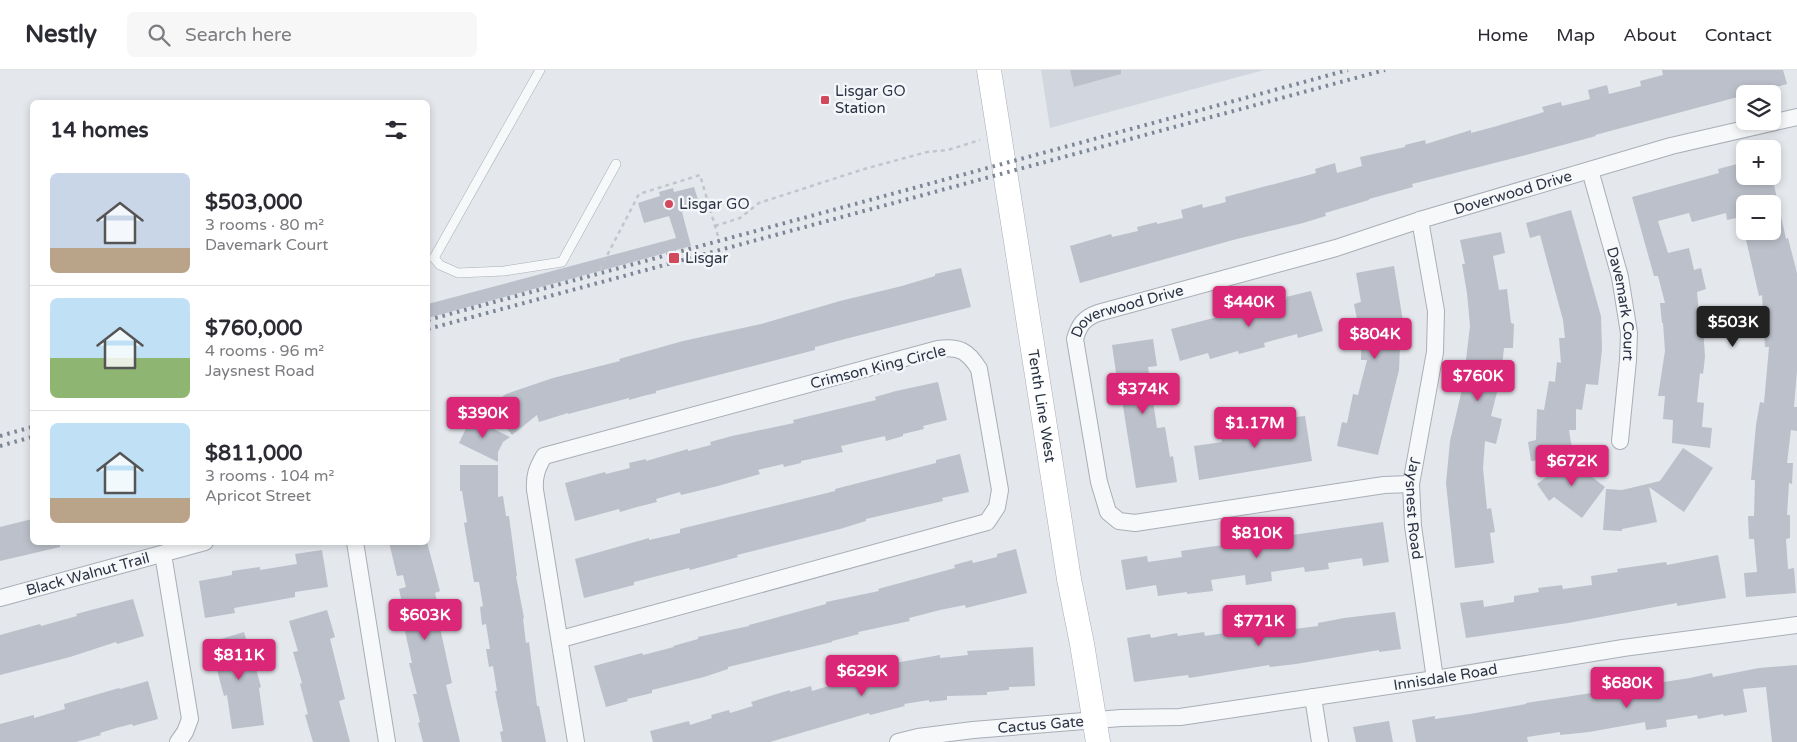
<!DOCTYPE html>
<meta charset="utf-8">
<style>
:root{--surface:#fff;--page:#f7f7f7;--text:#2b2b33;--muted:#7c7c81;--line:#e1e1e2;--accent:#db2777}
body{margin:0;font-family:"Varela Round",sans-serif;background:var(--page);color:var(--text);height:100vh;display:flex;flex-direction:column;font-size:19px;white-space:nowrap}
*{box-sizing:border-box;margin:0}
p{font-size:16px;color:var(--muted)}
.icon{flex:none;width:28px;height:28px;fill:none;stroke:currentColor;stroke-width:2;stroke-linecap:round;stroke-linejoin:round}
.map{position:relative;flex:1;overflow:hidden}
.drawer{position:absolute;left:30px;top:30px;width:400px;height:445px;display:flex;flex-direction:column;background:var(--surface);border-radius:8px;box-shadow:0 2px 8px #0003}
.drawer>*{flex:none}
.controls{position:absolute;left:1736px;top:15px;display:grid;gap:10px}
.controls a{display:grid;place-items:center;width:45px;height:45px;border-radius:8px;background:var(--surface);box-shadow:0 2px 8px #0003;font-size:25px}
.price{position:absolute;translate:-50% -42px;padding:0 11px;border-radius:5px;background:var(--accent);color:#fff;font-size:16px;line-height:32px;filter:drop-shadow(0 1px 2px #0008)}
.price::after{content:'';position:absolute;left:50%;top:30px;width:15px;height:11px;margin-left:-8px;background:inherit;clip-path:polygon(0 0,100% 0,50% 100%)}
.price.active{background:#222;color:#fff}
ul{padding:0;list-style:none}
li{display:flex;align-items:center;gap:15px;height:125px;padding:0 20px}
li+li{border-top:1px solid var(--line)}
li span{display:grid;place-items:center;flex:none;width:140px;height:100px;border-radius:8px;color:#555}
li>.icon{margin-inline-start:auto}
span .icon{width:60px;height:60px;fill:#fffc;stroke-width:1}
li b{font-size:21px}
h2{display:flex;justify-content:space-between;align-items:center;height:60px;padding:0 20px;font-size:21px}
header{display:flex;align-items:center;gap:30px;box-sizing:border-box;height:70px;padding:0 25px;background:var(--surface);border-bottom:1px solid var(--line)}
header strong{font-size:24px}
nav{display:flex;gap:28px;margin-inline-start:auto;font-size:18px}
.search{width:350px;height:45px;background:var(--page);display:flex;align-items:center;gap:12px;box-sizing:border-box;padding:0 18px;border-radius:8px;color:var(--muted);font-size:19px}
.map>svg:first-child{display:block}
.built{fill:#d2d6de}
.building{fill:#bbc0ca}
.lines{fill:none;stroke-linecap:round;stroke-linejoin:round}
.lane-casing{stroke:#a9aeb7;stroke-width:10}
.street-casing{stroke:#a9aeb7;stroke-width:18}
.secondary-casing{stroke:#a9aeb7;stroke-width:25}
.path{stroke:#c2c5cb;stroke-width:2.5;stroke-dasharray:4 4;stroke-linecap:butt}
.lane{stroke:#f7f8fa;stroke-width:9}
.street{stroke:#f7f8fa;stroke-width:16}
.secondary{stroke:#fff;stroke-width:24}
.rail{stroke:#7d8696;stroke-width:4;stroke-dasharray:2.5 5;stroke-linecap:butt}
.poi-dot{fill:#d1495b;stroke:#f4f6f9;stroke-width:2}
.labels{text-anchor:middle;stroke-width:5;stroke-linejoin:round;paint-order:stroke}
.poi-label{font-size:15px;fill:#2b3445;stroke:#f4f6f9;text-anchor:start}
.street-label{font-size:15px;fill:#2b3445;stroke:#f4f6f9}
</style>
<header>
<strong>Nestly</strong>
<div class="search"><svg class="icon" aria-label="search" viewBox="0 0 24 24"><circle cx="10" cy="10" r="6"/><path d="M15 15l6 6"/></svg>Search here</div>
<nav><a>Home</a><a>Map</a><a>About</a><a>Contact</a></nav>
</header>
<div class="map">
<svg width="1797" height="672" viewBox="0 0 1797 672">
<rect width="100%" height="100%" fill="#e4e7ec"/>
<!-- built -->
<path class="built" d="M1041,0H1264L1050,58Z"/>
<!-- building -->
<g class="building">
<path d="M1070,0H1121V4L1074,17Z"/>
<path d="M1662,0H1783L1787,14L1595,65L1596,66L1526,85L1412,114L1413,117L1369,129V130L1325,143L1326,146L1303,153L1233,170L1080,213L1070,176L1111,164L1112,167L1138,161L1137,157L1157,152V154L1183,148L1181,140L1202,134L1203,138L1226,132L1225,127L1316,103L1315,99L1335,93L1337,103L1362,96L1360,87L1405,77V75L1425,70L1426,74L1471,60V63L1497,56L1544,42L1542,37L1561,32L1562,36L1590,29L1588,20L1607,15L1609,24L1641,16L1640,11L1663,5Z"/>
<path d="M1745,92V106H1772L1786,169L1788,168L1797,203V301L1794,337H1797V361L1791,360L1787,393H1793L1792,414L1789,413L1787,445H1790V468L1786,469L1788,499L1794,498L1796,523L1746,527L1744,503L1757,502L1754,469H1749L1748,446H1754L1755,410H1751L1756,355L1760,332L1764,333L1769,277H1765L1762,225L1759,226L1744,161H1772V134H1745V146L1727,150L1726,143L1692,152L1689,143L1658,151L1668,183L1689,178L1694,200L1701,198L1706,219L1697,222L1700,256H1703L1705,287L1703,304L1700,303L1697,332L1704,333L1702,357L1712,358L1710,378L1672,373L1673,350L1663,349L1665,326H1658L1665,281L1663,253H1662L1660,233H1665L1658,206H1654L1632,127L1719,103L1718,99Z"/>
<path d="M694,117L700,136L682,142L691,176L428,248V234L676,168L669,146L644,153L638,133L660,126L659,122L673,118L674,122Z"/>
<path d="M1571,140L1601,246L1602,280L1598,315L1586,314L1582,340L1576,339V360H1569L1573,385L1531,391L1528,372L1536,370L1537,339L1544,340L1549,311L1555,312L1557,292L1561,293L1559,268H1565L1563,250L1540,165L1530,168L1526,153Z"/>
<path d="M1501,162L1505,183L1493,186L1499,220L1507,219L1511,253L1514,254L1513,278H1504L1501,306L1491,346L1502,349L1496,374L1485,371L1483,398L1487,439L1491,438L1495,462L1490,463L1494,493L1455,498L1446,413L1450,371L1463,315L1470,256L1467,223L1462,194H1465L1460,170Z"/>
<path d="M1394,196L1403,251H1401L1399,300L1378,385L1337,376L1342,352L1347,353L1353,324L1358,325L1367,290H1361L1362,258L1359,259L1354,234L1361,232L1356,203Z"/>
<path d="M961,198L971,237L845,269L815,277V280L656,321V323L643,326L629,330V328L568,344V343L539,352L537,345L512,365L489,337L506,324L553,308L620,291L619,289L683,271L761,254L840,231L902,216L935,206V204Z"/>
<path d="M1311,221L1323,261L1298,268L1297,264L1264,273L1265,277L1239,284L1238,281L1210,289L1208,283L1180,291L1171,259L1287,229L1286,227Z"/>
<path d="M1153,269L1157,296L1148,297L1157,358L1165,357L1170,387L1173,386L1177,412L1136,418L1122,330H1120L1112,275Z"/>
<path d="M938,312L947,350L923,356L924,359L903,364V366L886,371L885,366L841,376L843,382L801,391V393L784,397L783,394L758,400L760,404L718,416L681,425L680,422L656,429L657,432L637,437L620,442L619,439L575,451L565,413L605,402L606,404L630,398L629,393L646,389V391L688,379V381L711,375L710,372L732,366L794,353L793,350L876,330L875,327L896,321Z"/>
<path d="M1305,346L1312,391L1199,410L1194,376L1222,372L1220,359L1247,355V359L1263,357L1279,354L1278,349Z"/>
<path d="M471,348L510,367L503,372L498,382V392L459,373Z"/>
<path d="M1683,378L1713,398L1684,442L1649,417L1657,452L1622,459V461L1603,460L1606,419L1622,420L1660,411Z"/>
<path d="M960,384L969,422L942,428L943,431L866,449V451L840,459L737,485L738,487L712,494L690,500L689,498L634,512V515L584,528L575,489L649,468V470L680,463V459L835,421V419L936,393V390Z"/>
<path d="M1573,387L1583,400L1605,417L1582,448L1554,427L1549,431L1537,414Z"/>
<path d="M460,395H498V427L503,426L506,446H509L517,506H516L524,548L523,549L526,573L529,572L537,636H539L546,672H502L500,662L503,661L495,621H497L493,596L489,597L486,579H490L486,554L482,555L480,537L483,536L479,512H474L464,453L467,452L462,421H460Z"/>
<path d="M32,449V472H60V477L0,491V457Z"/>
<path d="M1383,452L1389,492L1363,496L1362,488L1328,493L1329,499L1305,502L1304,497L1271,502L1272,511L1246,515L1245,505L1211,510L1213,521L1187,524V522L1158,526L1156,515L1126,520L1121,490L1147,486L1148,492L1182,487L1181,481Z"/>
<path d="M389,472H427L440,521L435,523L442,552L439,553L452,613L446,615L460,672H423L418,653L420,652L413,624H417L409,593H412L399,534L402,533L399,519L406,517L403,505L397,506Z"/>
<path d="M1016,479L1027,523L966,538L965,535L940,540L909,548L910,551L858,562L859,564L832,571V572L728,597V599L704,607L652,620V623L627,629L628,631L606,637L594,596L642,583L643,585L674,577L673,576L698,569V567L749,556V555L826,534V532L879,521L878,519L955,498L954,495L972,490L973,493L997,487V484Z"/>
<path d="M322,480L328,517L295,522V527L234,538L235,543L205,548L199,511L232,505V501L260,497V500L297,494L295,484Z"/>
<path d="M1718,485L1726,528L1677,536V533L1568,553L1466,568L1460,533L1483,530L1484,537L1514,532V526L1539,522L1538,518L1562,515L1563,519L1592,515L1591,506L1618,502L1617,499L1666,492L1667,495Z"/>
<path d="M133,529L144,566L117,574L116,572L70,587L0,605V565L40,554L41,556L77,546L76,544Z"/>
<path d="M327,540L335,567L330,569L345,629L339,631L350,672H313L305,645L308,644L300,614L302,613L293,582L298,581L289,551Z"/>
<path d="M1395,542L1401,579L1379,582V580L1296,594L1270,597L1269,595L1189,608L1188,605L1134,612L1127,568L1150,564L1151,568L1177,563L1178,566L1204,562L1205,566L1237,561L1236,556L1258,553L1259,560L1287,556V560L1318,556V553L1344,548Z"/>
<path d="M244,562L253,592L254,591L261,617L259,618L264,655L232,659L227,625L224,626L217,600H219L211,572Z"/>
<path d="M1033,577L1035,616L1009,617V620L987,622V625L947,626V630L929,632V630L904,634L905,636L870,645L869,643L770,672H653L650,661L689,651L690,655L712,648L711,645L729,640L730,643L753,636L751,632L790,620V622L811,616L812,621L835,614L834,610L852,604L854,608L879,600L878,596L940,585V588L968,585L967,581Z"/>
<path d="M1797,595V672H1772L1766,617L1743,619L1747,642L1724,646L1723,644L1698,649L1697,645L1666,650L1667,657L1646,660L1645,652L1589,662L1560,665V662L1527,667L1528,672H1416L1412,650L1435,646V649L1470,644L1526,634V633L1690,608L1712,603L1713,607L1759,598Z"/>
<path d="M148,611L158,649L133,656L132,654L116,658L100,663L101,665L76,672H0V654L34,645V648L65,639L64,634L119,618L120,619Z"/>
<path d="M1389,651L1393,672H1356L1353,657Z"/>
</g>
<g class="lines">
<defs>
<path id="lane" d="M540,0L434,188L440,195L458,203L504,201L562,192L616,94"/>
<g id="street">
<path id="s1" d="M1590,100L1620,207L1629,263L1628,290L1620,371"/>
<path id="s2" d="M1420,150L1436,241L1435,282L1411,414L1413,456L1435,609"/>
<path id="s3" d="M1411,414L1384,415L1135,453L1119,451L1108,442L1099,412L1075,269C1079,255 1084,248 1098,243L1336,178L1420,150L1671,76L1797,47"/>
<path d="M355,472L387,672"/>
<path d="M163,484L190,649L185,662L178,672"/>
<path id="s4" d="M0,528L205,472"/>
<path d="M561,569L987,452L997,437L1000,420L979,299C968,281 959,276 938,279L544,386C537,398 534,406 535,420L576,672"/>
<path d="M1313,627L1320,672"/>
<path id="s5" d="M898,672L918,667L973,660L1121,648L1180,647L1435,609L1623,578L1797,555"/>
</g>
<g id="secondary">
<path id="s6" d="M989,0L1069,509L1082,574L1098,672"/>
</g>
</defs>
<!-- lane casing -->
<use href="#lane" class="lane-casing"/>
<!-- street casing -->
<use href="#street" class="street-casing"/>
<!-- secondary casing -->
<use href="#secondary" class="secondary-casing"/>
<!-- path -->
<g class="path">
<path d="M715,156L740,148L759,133L864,99L927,82L948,80L980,70"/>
<path d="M600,199L639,124L700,105L718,166"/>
</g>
<!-- lane -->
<use href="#lane" class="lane"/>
<!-- street -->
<use href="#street" class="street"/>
<!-- secondary -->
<use href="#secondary" class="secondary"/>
<!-- rail -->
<g class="rail">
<path d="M428,250L1348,0"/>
<path d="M428,259L1385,0"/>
<path d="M0,366L32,357"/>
<path d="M0,376L32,367"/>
</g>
</g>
<!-- markers -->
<g class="poi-dot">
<rect x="820" y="25" width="10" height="10" rx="2.5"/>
<circle cx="669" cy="134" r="5"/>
<rect x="668" y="182" width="12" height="12" rx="2.5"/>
</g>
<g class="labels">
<!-- poi labels -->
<g class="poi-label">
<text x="835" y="26">Lisgar GO<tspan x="835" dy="17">Station</tspan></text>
<text x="679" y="139">Lisgar GO</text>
<text x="685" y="193">Lisgar</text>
</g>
<!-- street labels -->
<g class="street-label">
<text dy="5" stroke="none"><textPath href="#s3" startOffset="954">Doverwood Drive</textPath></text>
<text dy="5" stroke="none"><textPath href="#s1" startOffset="138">Davemark Court</textPath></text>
<text dy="5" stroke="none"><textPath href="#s3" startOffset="549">Doverwood Drive</textPath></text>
<text transform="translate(878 297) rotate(-14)" y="5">Crimson King Circle</text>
<text dy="5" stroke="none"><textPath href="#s6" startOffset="340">Tenth Line West</textPath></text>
<text dy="5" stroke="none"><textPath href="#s2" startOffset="292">Jaysnest Road</textPath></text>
<text dy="5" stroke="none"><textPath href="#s4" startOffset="91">Black Walnut Trail</textPath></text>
<text dy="5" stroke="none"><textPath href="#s5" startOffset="552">Innisdale Road</textPath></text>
<text dy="5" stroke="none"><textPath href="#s5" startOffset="144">Cactus Gate</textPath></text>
</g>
</g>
</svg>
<div class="controls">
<a><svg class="icon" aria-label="layers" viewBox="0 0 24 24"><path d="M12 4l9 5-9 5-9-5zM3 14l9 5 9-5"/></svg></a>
<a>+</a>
<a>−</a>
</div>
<b class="price" style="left:1249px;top:258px">$440K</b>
<b class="price active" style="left:1733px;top:278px">$503K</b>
<b class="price" style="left:1375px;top:290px">$804K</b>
<b class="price" style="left:1478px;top:332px">$760K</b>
<b class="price" style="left:1143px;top:345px">$374K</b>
<b class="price" style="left:483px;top:369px">$390K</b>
<b class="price" style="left:1255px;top:379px">$1.17M</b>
<b class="price" style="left:1572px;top:417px">$672K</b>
<b class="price" style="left:1257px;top:489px">$810K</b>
<b class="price" style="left:425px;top:571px">$603K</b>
<b class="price" style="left:1259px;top:577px">$771K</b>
<b class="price" style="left:239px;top:611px">$811K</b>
<b class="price" style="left:862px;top:627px">$629K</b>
<b class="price" style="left:1627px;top:639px">$680K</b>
<section class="drawer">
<h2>14 homes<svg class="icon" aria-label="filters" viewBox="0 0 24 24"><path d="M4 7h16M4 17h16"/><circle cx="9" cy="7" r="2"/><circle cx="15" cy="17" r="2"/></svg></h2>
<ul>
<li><span style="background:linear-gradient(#c9d6e8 75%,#b9a48a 0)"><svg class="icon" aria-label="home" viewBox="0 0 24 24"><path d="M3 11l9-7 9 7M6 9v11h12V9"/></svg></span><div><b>$503,000</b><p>3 rooms · 80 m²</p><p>Davemark Court</p></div></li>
<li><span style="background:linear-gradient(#bfe0f5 60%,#8fb573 0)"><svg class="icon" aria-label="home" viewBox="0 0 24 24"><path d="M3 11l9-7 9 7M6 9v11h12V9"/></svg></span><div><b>$760,000</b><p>4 rooms · 96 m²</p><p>Jaysnest Road</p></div></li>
<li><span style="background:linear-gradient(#bfe0f5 75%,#b9a48a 0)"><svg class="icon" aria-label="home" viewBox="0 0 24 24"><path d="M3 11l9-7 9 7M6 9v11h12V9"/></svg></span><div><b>$811,000</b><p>3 rooms · 104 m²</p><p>Apricot Street</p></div></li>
</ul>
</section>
</div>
